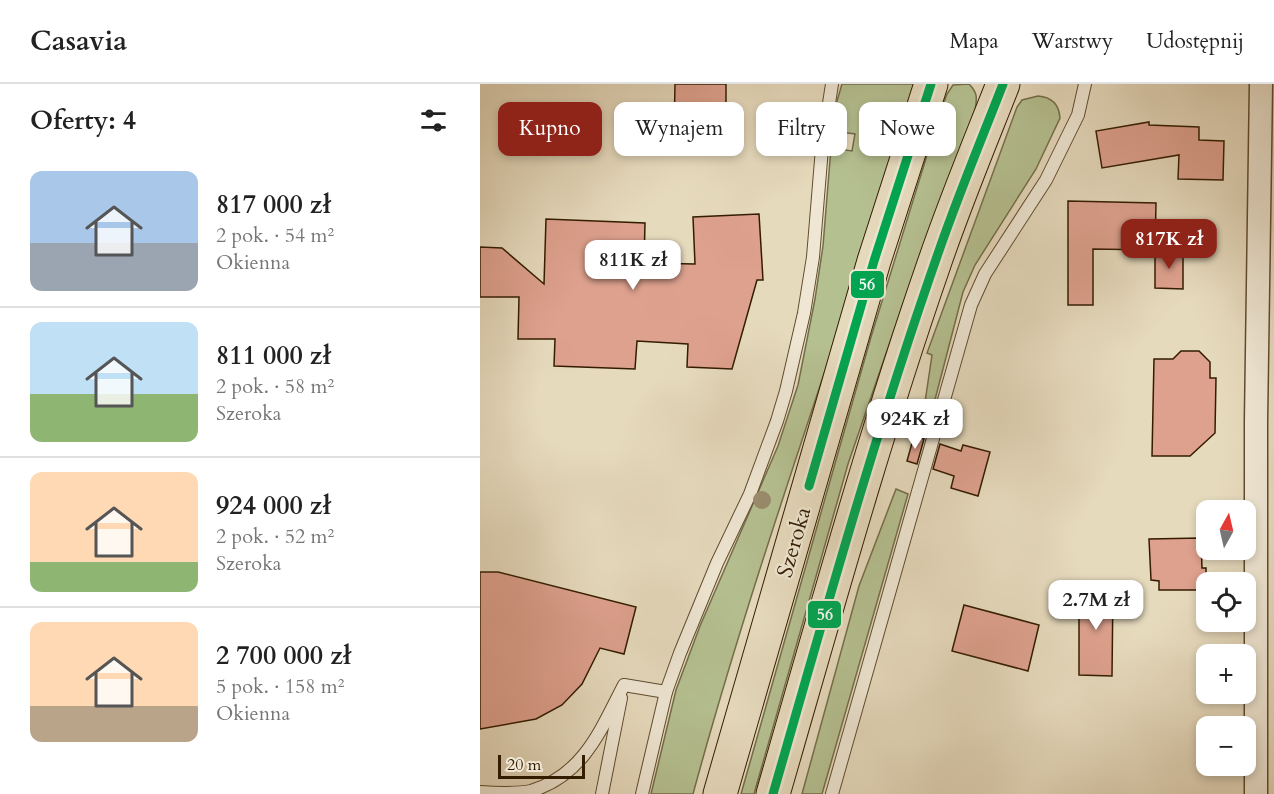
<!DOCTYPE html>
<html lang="pl">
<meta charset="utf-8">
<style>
:root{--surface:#fff;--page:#f2f2f2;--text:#222;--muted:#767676;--line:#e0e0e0;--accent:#8f2418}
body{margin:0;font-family:Cardo,serif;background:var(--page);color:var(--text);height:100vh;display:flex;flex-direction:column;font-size:22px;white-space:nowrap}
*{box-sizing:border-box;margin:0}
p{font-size:20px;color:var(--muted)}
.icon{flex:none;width:33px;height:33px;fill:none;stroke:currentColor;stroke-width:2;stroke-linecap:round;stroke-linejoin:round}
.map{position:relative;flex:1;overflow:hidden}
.details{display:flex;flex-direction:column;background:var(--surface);width:480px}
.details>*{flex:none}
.banner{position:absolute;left:18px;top:18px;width:570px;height:54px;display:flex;gap:12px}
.needle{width:39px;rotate:8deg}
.tools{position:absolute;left:716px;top:416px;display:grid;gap:12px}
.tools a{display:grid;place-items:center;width:60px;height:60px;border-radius:12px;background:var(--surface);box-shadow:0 3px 9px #0003;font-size:30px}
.scale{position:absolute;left:18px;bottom:15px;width:87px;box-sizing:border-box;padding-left:6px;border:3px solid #331c00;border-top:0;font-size:16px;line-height:21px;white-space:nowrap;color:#331c00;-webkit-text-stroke:4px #efe7d4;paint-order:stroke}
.price{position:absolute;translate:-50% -51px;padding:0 14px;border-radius:12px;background:#fff;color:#222;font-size:20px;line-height:39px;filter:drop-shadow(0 2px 3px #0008)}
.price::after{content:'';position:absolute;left:50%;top:36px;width:18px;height:14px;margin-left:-9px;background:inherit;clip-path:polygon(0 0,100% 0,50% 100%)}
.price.current{background:var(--accent);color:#fff}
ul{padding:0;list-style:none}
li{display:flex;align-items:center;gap:18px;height:150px;padding:0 30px}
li+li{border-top:2px solid var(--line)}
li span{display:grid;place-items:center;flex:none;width:168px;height:120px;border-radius:12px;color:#555}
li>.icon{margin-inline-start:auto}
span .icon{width:72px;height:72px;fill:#fffc;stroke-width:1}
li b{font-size:26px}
h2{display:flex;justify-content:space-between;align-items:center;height:72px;padding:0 30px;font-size:26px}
.chip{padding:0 21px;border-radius:12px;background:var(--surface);box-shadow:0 3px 9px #0003;font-size:21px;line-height:54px}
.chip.current{background:var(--accent);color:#fff}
header{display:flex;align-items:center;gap:36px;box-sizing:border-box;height:84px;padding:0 30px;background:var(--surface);border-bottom:2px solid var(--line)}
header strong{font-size:28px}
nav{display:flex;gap:33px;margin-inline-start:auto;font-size:21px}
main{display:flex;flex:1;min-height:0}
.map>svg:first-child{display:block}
.green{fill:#b5c091;stroke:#746e48;stroke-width:1.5}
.building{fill:#dea18e;stroke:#331c00;stroke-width:1.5}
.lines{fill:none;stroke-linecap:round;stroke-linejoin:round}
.service-casing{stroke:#604c2f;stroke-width:14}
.minor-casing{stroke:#604c2f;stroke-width:25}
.primary-casing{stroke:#331c00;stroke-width:35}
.service{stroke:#efe7d4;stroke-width:12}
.minor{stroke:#efe7d4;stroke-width:22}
.primary{stroke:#e6dabd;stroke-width:33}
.bus-1-casing{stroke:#efe7d4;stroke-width:14}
.bus-1{stroke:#00a651;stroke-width:9}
.tree{fill:#998c6d}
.labels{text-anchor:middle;stroke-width:4.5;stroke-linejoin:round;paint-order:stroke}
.street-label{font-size:22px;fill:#331c00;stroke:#efe7d4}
.line-badge{stroke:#efe7d4;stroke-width:2}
.badge-label{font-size:16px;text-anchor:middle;font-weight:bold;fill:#fff}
</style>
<header>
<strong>Casavia</strong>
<nav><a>Mapa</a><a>Warstwy</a><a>Udostępnij</a></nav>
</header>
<main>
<section class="details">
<h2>Oferty: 4<svg class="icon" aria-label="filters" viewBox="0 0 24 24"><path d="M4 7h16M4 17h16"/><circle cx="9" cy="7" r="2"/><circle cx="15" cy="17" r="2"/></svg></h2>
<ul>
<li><span style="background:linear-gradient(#a9c7e8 60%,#9aa5b1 0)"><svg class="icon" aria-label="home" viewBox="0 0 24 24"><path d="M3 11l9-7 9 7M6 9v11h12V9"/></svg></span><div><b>817 000 zł</b><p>2 pok. · 54 m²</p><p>Okienna</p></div></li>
<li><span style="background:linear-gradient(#bfe0f5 60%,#8fb573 0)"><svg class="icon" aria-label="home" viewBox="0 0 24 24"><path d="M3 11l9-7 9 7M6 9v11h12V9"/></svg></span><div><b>811 000 zł</b><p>2 pok. · 58 m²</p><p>Szeroka</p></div></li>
<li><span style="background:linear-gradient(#ffd9b3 75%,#8fb573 0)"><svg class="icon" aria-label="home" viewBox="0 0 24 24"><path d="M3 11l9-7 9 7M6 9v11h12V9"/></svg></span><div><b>924 000 zł</b><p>2 pok. · 52 m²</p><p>Szeroka</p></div></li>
<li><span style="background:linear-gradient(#ffd9b3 70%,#b9a48a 0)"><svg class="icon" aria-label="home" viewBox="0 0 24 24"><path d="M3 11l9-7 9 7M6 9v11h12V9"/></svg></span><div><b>2 700 000 zł</b><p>5 pok. · 158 m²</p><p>Okienna</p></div></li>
</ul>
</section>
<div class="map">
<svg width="794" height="710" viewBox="0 0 794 710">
<rect width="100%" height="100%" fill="#e6dabd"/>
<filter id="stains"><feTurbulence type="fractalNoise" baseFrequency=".00333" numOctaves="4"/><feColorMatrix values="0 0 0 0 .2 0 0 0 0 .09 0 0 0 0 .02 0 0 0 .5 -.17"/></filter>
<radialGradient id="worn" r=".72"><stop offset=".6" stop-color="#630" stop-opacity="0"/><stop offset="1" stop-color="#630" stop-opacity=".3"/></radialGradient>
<!-- green -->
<g class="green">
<path d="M362,0H434C411,77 389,154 364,230C311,389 257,548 213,710H171L196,606L220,542L298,362L318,301L335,215L343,162L351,64L372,67L375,50L353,47L357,17Z"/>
<path d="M489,0C498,9 497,14 495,27L422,223L368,380L274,710H261L391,253L460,29L467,10L473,1Z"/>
<path d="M558,12C572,13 579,20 580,34L556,85L495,181L483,208L452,327L444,325L452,271L447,269L537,23L542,16Z"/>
<path d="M416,405L428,410L342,710H322L379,502Z"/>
</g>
<!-- building -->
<g class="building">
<path d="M195,0H246V53L194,52Z"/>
<path d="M669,38V41L719,43V56L744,57L743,96L698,95L699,71L622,84L616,47Z"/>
<path d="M588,117L676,119L675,166L613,165V221H588Z"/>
<path d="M279,130L283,196H277L252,285L207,283L208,260L157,257L155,285L74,282L75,255H38L39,213H0V163L22,164L64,200L66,135L165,139L164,179L215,180L213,133Z"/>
<path d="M675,166L703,167V205L675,204Z"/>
<path d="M701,267H719L730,278V294H736L735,349L710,372H672L674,275H693Z"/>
<path d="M434,352L444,355L437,380L427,377Z"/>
<path d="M460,360L481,367L483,361L510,368L498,412L471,404L474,392L453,385Z"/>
<path d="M721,454L722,484H726V506H679V497L671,496L669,455Z"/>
<path d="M0,488H18L156,523L144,570L120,564L102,600L82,621L56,635L0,645Z"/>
<path d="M599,503H633L632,592L599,591Z"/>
<path d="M484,521L559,541L548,587L472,567Z"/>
</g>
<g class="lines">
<defs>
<g id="service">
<path d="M0,708C16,709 36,710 51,707C104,691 121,645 144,601L186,608"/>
<path d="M122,710L141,614"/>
<path d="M162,710L186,608L200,569L237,479L270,410L297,337L306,307L324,229L333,173L342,64L352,0"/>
<path d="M352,710L491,221L505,190L566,96L598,31L605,0"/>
</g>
<path id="minor" d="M776,710V337L781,0"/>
<g id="primary">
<path d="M240,710L394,177L451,0"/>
<path d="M293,710C344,534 393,356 453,183C474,121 499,61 523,0"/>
</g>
</defs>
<!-- service casing -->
<use href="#service" class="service-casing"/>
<!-- minor casing -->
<use href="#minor" class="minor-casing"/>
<!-- primary casing -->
<use href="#primary" class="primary-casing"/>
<!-- service -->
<use href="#service" class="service"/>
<!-- minor -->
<use href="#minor" class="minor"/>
<!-- primary -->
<use href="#primary" class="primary"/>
<defs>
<g id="bus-1">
<path d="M329,402L394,177L451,0"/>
<path d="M293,710C346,526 397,342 461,161C480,107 502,54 523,0"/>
</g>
</defs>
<!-- bus-1 casing -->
<use href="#bus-1" class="bus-1-casing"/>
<!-- bus-1 -->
<use href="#bus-1" class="bus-1"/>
</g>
<!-- trees -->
<circle class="tree" cx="282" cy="416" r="9"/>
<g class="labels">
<!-- street labels -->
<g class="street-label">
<text transform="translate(313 458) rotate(-74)" y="8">Szeroka</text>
</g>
</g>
<g class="line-badge">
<rect x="370" y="186" width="35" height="29" rx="6" fill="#00a651"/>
<rect x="327" y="516" width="35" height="29" rx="6" fill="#00a651"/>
</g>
<g class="badge-label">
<text x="387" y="206">56</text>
<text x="345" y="536">56</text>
</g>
<rect width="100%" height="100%" filter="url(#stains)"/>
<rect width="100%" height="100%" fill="url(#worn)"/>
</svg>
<div class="tools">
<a><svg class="needle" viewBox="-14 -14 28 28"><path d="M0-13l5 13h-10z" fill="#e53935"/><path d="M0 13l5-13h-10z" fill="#767676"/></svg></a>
<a><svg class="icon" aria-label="locate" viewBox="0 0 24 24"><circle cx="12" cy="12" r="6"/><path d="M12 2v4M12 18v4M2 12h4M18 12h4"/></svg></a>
<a>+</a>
<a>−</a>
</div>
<div class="scale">20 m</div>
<b class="price current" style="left:689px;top:186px">817K zł</b>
<b class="price" style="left:153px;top:207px">811K zł</b>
<b class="price" style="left:435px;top:366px">924K zł</b>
<b class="price" style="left:616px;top:547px">2.7M zł</b>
<div class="banner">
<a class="chip current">Kupno</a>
<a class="chip">Wynajem</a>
<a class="chip">Filtry</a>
<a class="chip">Nowe</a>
</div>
</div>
</main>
